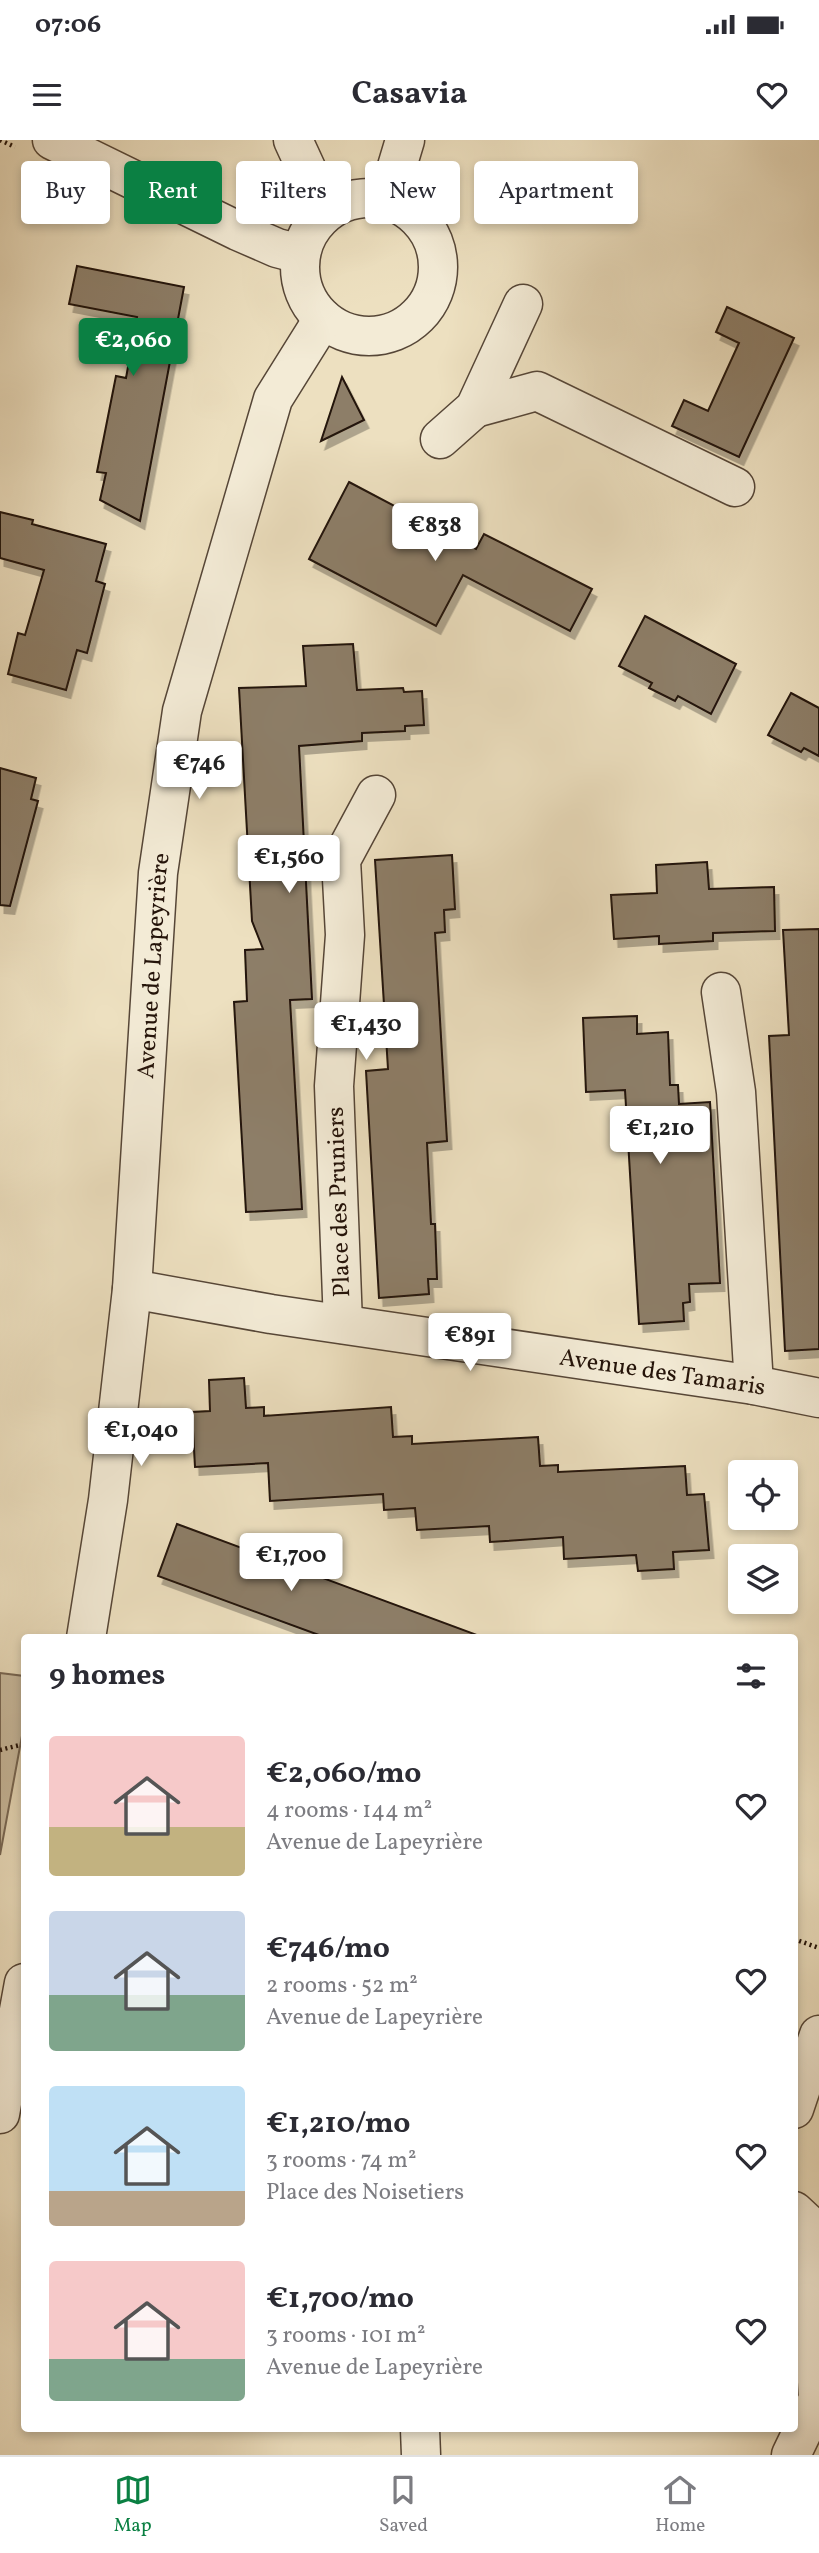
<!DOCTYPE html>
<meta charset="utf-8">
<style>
:root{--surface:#fff;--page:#f2f2f3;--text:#2b2b33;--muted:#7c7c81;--line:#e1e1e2;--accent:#0b8043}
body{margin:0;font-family:Vollkorn,serif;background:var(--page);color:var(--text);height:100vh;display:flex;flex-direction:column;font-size:26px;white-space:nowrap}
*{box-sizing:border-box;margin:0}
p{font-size:23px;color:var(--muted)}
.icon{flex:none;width:38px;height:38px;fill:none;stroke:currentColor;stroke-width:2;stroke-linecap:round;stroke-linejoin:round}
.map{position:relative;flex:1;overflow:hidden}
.side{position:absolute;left:21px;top:1494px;width:777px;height:798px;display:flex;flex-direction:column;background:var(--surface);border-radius:7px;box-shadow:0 4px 10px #0003}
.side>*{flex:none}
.top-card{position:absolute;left:21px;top:21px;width:777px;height:63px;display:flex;gap:14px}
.buttons{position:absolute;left:728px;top:1320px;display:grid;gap:14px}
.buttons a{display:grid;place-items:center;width:70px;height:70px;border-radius:7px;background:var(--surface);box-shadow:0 4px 10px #0003;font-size:35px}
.price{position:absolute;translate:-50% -60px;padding:0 16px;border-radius:7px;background:#fff;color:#222;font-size:23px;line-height:46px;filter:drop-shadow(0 2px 4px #0008)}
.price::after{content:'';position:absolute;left:50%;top:42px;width:21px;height:16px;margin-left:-10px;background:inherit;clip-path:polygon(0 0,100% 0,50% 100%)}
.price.active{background:var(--accent);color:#fff}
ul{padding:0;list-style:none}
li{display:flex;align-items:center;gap:21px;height:175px;padding:0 28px}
li span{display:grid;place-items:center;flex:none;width:196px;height:140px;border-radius:7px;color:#555}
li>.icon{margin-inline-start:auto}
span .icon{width:84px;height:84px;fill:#fffc;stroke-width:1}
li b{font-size:30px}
h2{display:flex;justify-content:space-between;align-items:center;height:84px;padding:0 28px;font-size:30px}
.pill{padding:0 24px;border-radius:7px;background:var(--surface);box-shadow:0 4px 10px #0003;font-size:24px;line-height:63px}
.pill.active{background:var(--accent);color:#fff}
.status{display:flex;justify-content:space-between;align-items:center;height:49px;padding:0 35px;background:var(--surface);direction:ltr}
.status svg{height:19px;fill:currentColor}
header{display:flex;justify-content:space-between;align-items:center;height:91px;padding:0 28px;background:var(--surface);font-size:32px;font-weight:700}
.dock{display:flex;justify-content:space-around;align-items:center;height:98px;border-top:2px solid var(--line);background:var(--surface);font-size:19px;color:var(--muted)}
.dock a{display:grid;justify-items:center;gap:4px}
.dock .active{color:var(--accent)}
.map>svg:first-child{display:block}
.green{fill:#cbbda1;stroke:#786855;stroke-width:2}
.building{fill:#8d7e68;stroke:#241309;stroke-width:2;filter:url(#shadow)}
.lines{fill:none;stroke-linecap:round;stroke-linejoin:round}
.minor-casing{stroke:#564637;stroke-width:41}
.path{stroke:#241309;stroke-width:4.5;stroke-dasharray:2 3.5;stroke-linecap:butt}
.minor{stroke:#f3ebd6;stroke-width:38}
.labels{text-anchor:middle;stroke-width:7;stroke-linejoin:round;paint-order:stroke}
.street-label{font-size:24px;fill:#241309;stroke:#f3ebd6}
</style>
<div class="status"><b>07:06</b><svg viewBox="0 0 49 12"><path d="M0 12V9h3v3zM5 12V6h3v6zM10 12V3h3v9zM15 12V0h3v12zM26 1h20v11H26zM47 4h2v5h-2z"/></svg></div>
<header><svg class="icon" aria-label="menu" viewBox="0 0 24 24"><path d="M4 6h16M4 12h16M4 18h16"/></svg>Casavia<svg class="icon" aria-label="heart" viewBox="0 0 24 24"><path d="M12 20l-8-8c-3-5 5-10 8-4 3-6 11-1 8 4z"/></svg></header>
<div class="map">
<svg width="819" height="2315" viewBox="0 0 819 2315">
<defs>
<filter id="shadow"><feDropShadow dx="4.5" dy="8" stdDeviation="0" flood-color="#0004"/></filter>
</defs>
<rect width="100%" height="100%" fill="#ede0c0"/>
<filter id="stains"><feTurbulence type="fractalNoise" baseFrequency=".00286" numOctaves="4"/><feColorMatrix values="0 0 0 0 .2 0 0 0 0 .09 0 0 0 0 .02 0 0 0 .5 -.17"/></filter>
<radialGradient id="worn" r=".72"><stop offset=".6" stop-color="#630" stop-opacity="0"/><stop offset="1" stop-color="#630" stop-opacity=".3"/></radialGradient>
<!-- green -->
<path class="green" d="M0,1533L24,1536V1585L0,1715Z"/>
<!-- building -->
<g class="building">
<path d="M77,126L184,147L140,381L100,360L106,333L97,332L116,236L126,238L137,177L69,164Z"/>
<path d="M727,167L794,198L739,317L672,286L684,260L708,271L739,203L716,192Z"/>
<path d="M342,237L364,280L321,301Z"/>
<path d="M349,342L476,409L484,394L592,449L570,491L463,435L436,486L309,419Z"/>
<path d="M0,372L33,380L32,384L106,404L96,441L105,444L87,513L77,510L66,550L8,534L18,493L25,495L44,430L0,418Z"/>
<path d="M645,476L736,524L711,574L678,556L675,561L649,548L652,543L619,526Z"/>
<path d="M353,504L357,550L403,548L404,552L422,551L424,585L405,586V591L362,593V601L299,606L312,859L290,860L302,1069L246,1072L234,862L247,861L245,810L263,809L252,781L239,548L306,546L303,506Z"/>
<path d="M791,553L819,568V616L804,608L801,612L768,595Z"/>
<path d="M0,628L36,638L31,659L38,661L10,766L0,765Z"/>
<path d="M452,715L455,769L444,770L445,792L435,793L447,1001L427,1003L431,1084H435L437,1139H428L429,1154L379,1158L366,931L388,929L375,720Z"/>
<path d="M707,722L709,749L774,747L775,791L713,793V801L659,804V796L614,799L611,755L657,753L656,725Z"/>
<path d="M819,789V1209L785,1211L769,896L789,895L783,790Z"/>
<path d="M637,876V894L668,892L670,945H678L679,964L710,962L720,1143L689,1144L690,1162L683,1163L684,1181L639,1184L625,950L586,952L583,878Z"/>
<path d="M244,1238L246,1268L264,1267V1276L391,1267L393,1297L412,1296V1304L538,1297L540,1326L558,1325V1332L685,1326L687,1355L704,1354L709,1410L673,1412L674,1429L638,1431L636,1415L564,1419L563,1397L490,1402L489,1386L417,1390L415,1368L384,1370L383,1354L270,1361L268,1323L195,1327L192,1272L210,1271L209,1240Z"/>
<path d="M177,1384L477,1495L476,1498H327L158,1436Z"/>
</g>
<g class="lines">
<defs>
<g id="minor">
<path d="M52,0L238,91L277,108L300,114"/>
<path d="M293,0L316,50L330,69"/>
<circle cx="369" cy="127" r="69"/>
<path d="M387,60L405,0"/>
<path d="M475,268L537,251L735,347"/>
<path d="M440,299L475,268L523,164"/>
<path d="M721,852L736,952L754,1245"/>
<path id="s1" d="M132,1149L271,1174L754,1245L819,1258"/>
<path d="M343,1184L334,946L345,795L341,720L376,655"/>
<path id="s2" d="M86,1498L108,1360L132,1149L158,733L182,571L273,259L323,179"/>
<path d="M794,1969L819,1895"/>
<path d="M0,1974L24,1843"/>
<path d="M420,2289L421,2315"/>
<path d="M791,2315L818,2259L808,2084L794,2071"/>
</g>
</defs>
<!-- minor casing -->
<use href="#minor" class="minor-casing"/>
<!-- path -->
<g class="path">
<path d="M0,0L15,7"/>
<path d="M0,1610L24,1604"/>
<path d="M794,1799L819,1808"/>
</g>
<!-- minor -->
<use href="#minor" class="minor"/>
</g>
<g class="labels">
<!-- street labels -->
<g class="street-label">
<text dy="8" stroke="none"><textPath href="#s2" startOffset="676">Avenue de Lapeyrière</textPath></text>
<text transform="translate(338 1062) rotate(-92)" y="8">Place des Pruniers</text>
<text dy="8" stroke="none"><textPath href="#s1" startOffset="537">Avenue des Tamaris</textPath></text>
</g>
</g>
<rect width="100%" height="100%" filter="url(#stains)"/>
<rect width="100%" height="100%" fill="url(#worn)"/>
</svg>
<div class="buttons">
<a><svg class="icon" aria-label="locate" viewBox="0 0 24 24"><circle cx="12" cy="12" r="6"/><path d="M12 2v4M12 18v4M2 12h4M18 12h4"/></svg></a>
<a><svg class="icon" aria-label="layers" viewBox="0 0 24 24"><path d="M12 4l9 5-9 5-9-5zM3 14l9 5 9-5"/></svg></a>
</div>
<b class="price active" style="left:133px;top:238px">€2,060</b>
<b class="price" style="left:435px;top:423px">€838</b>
<b class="price" style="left:199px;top:661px">€746</b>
<b class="price" style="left:289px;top:755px">€1,560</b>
<b class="price" style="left:366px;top:922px">€1,430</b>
<b class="price" style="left:660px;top:1026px">€1,210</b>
<b class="price" style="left:470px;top:1233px">€891</b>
<b class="price" style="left:141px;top:1328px">€1,040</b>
<b class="price" style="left:291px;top:1453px">€1,700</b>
<div class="top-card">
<a class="pill">Buy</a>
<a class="pill active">Rent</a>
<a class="pill">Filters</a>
<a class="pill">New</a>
<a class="pill">Apartment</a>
</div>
<section class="side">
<h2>9 homes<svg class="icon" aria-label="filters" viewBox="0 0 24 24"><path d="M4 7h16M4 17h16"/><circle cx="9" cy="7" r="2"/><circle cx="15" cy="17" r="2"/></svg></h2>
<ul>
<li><span style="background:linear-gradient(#f6c9c9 65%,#c2b280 0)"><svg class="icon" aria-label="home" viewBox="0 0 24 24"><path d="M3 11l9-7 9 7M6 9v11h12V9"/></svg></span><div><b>€2,060/mo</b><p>4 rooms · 144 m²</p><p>Avenue de Lapeyrière</p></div><svg class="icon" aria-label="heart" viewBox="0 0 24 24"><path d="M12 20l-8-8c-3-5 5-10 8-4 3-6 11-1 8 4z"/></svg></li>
<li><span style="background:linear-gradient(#c9d6e8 60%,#7fa58c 0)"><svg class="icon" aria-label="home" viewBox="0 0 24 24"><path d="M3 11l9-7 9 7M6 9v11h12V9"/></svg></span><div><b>€746/mo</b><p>2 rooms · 52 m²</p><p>Avenue de Lapeyrière</p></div><svg class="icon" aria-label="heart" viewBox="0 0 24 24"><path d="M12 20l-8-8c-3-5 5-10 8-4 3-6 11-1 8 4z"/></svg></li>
<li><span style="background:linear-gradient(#bfe0f5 75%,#b9a48a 0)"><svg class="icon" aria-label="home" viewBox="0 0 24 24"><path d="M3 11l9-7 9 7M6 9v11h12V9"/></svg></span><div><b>€1,210/mo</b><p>3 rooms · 74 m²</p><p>Place des Noisetiers</p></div><svg class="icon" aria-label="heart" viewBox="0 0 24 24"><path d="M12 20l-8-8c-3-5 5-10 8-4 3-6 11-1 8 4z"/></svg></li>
<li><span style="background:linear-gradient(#f6c9c9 70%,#7fa58c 0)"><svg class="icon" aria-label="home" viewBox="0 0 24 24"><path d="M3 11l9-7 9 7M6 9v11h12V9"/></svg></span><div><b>€1,700/mo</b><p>3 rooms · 101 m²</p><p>Avenue de Lapeyrière</p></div><svg class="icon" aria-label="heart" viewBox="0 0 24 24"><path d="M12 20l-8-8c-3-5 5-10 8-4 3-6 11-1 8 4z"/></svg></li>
</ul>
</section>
</div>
<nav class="dock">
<a class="active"><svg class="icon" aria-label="map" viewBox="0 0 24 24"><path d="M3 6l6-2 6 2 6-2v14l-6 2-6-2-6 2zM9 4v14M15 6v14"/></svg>Map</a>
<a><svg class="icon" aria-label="saved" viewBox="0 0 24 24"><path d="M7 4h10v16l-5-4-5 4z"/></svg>Saved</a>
<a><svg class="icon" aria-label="home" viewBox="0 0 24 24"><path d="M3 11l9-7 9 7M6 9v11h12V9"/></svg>Home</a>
</nav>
